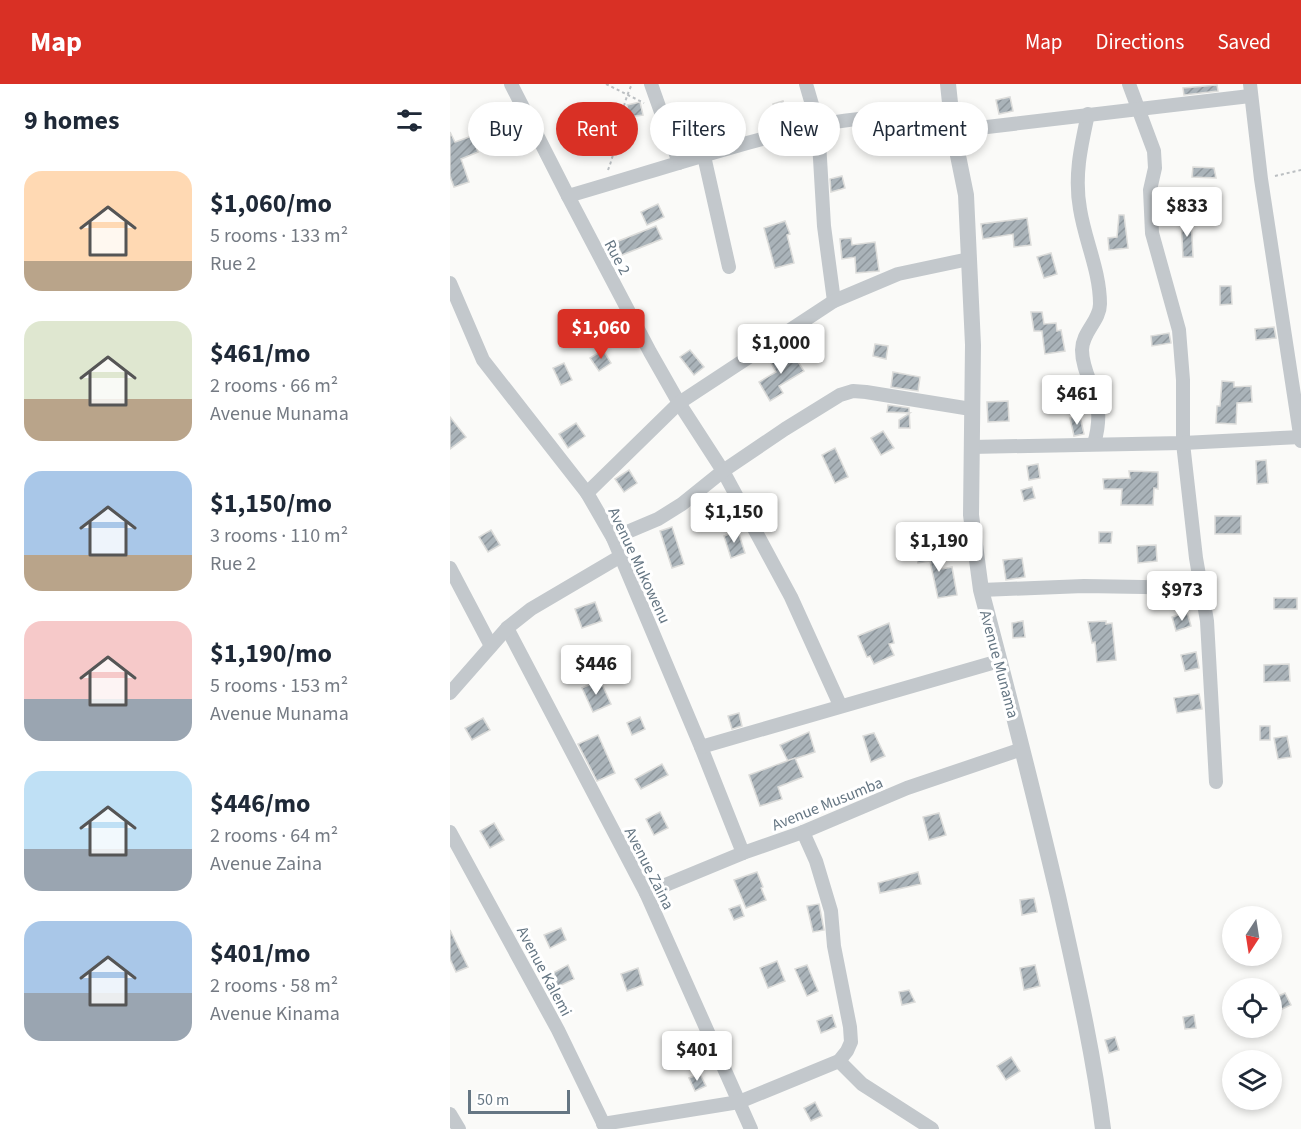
<!DOCTYPE html>
<meta charset="utf-8">
<style>
:root{--surface:#fff;--page:#f2f2f3;--text:#1f2937;--muted:#747a83;--accent:#d93025}
body{margin:0;font-family:"Source Sans 3",sans-serif;background:var(--page);color:var(--text);height:100vh;display:flex;flex-direction:column;font-size:22px;white-space:nowrap}
*{box-sizing:border-box;margin:0}
p{font-size:20px;color:var(--muted)}
.icon{flex:none;width:33px;height:33px;fill:none;stroke:currentColor;stroke-width:2;stroke-linecap:round;stroke-linejoin:round}
.map{position:relative;flex:1;overflow:hidden}
.sheet{display:flex;flex-direction:column;background:var(--surface);width:450px}
.sheet>*{flex:none}
.top-card{position:absolute;left:18px;top:18px;width:570px;height:54px;display:flex;gap:12px}
.needle{width:39px;rotate:192deg}
.controls{position:absolute;left:772px;top:822px;display:grid;gap:12px}
.controls a{display:grid;place-items:center;width:60px;height:60px;border-radius:50%;background:var(--surface);box-shadow:0 3px 9px #0003;font-size:30px}
.scale{position:absolute;left:18px;bottom:15px;width:102px;box-sizing:border-box;padding-left:6px;border:3px solid #657683;border-top:0;font-size:16px;line-height:21px;white-space:nowrap;color:#657683;-webkit-text-stroke:4px #fff;paint-order:stroke}
.price{position:absolute;translate:-50% -51px;padding:0 14px;border-radius:6px;background:#fff;color:#222;font-size:20px;line-height:39px;filter:drop-shadow(0 2px 3px #0008)}
.price::after{content:'';position:absolute;left:50%;top:36px;width:18px;height:14px;margin-left:-9px;background:inherit;clip-path:polygon(0 0,100% 0,50% 100%)}
.price.current{background:var(--accent);color:#fff}
ul{padding:0;list-style:none}
li{display:flex;align-items:center;gap:18px;height:150px;padding:0 24px}
li span{display:grid;place-items:center;flex:none;width:168px;height:120px;border-radius:18px;color:#555}
li>.icon{margin-inline-start:auto}
span .icon{width:72px;height:72px;fill:#fffc;stroke-width:1}
li b{font-size:26px}
h2{display:flex;justify-content:space-between;align-items:center;height:72px;padding:0 24px;font-size:26px}
.pill{padding:0 21px;border-radius:27px;background:var(--surface);box-shadow:0 3px 9px #0003;font-size:21px;line-height:54px}
.pill.current{background:var(--accent);color:#fff}
header{display:flex;align-items:center;gap:36px;box-sizing:border-box;height:84px;padding:0 30px;background:var(--accent);color:#fff}
header strong{font-size:28px}
nav{display:flex;gap:33px;margin-inline-start:auto;font-size:21px}
main{display:flex;flex:1;min-height:0}
.map>svg:first-child{display:block}
.building{fill:url(#building-hatch);stroke:#dcdcda;stroke-width:1.5}
.lines{fill:none;stroke-linecap:round;stroke-linejoin:round}
.path{stroke:#bbbfc2;stroke-width:2;stroke-dasharray:3 3;stroke-linecap:butt}
.minor{stroke:#c3c8cc;stroke-width:14}
.tertiary{stroke:#c3c8cc;stroke-width:16}
.labels{text-anchor:middle;stroke-width:6;stroke-linejoin:round;paint-order:stroke}
.street-label{font-size:16px;fill:#657683;stroke:#fff}
</style>
<header>
<strong>Map</strong>
<nav><a>Map</a><a>Directions</a><a>Saved</a></nav>
</header>
<main>
<section class="sheet">
<h2>9 homes<svg class="icon" aria-label="filters" viewBox="0 0 24 24"><path d="M4 7h16M4 17h16"/><circle cx="9" cy="7" r="2"/><circle cx="15" cy="17" r="2"/></svg></h2>
<ul>
<li><span style="background:linear-gradient(#ffd9b3 75%,#b9a48a 0)"><svg class="icon" aria-label="home" viewBox="0 0 24 24"><path d="M3 11l9-7 9 7M6 9v11h12V9"/></svg></span><div><b>$1,060/mo</b><p>5 rooms · 133 m²</p><p>Rue 2</p></div></li>
<li><span style="background:linear-gradient(#dfe7d0 65%,#b9a48a 0)"><svg class="icon" aria-label="home" viewBox="0 0 24 24"><path d="M3 11l9-7 9 7M6 9v11h12V9"/></svg></span><div><b>$461/mo</b><p>2 rooms · 66 m²</p><p>Avenue Munama</p></div></li>
<li><span style="background:linear-gradient(#a9c7e8 70%,#b9a48a 0)"><svg class="icon" aria-label="home" viewBox="0 0 24 24"><path d="M3 11l9-7 9 7M6 9v11h12V9"/></svg></span><div><b>$1,150/mo</b><p>3 rooms · 110 m²</p><p>Rue 2</p></div></li>
<li><span style="background:linear-gradient(#f6c9c9 65%,#9aa5b1 0)"><svg class="icon" aria-label="home" viewBox="0 0 24 24"><path d="M3 11l9-7 9 7M6 9v11h12V9"/></svg></span><div><b>$1,190/mo</b><p>5 rooms · 153 m²</p><p>Avenue Munama</p></div></li>
<li><span style="background:linear-gradient(#bfe0f5 65%,#9aa5b1 0)"><svg class="icon" aria-label="home" viewBox="0 0 24 24"><path d="M3 11l9-7 9 7M6 9v11h12V9"/></svg></span><div><b>$446/mo</b><p>2 rooms · 64 m²</p><p>Avenue Zaina</p></div></li>
<li><span style="background:linear-gradient(#a9c7e8 60%,#9aa5b1 0)"><svg class="icon" aria-label="home" viewBox="0 0 24 24"><path d="M3 11l9-7 9 7M6 9v11h12V9"/></svg></span><div><b>$401/mo</b><p>2 rooms · 58 m²</p><p>Avenue Kinama</p></div></li>
</ul>
</section>
<div class="map">
<svg width="851" height="1045" viewBox="0 0 851 1045">
<defs>
<pattern id="building-hatch" width="6" height="6" patternUnits="userSpaceOnUse" patternTransform="scale(1.5)"><rect width="6" height="6" fill="#aab3b9"/><path d="M-1 1l2-2M0 6l6-6M5 7l2-2" fill="none" stroke="#8e969c"/></pattern>
</defs>
<rect width="100%" height="100%" fill="#fafaf8"/>
<!-- building -->
<g class="building">
<path d="M767,1L768,7L734,11L733,4Z"/>
<path d="M560,13L563,27L549,30L546,16Z"/>
<path d="M333,17L339,39L329,41L323,20Z"/>
<path d="M190,18L193,31L179,33L177,21Z"/>
<path d="M0,48L5,58L22,52L28,68L11,75L19,98L4,103L0,92Z"/>
<path d="M743,83L764,84L766,94L742,93Z"/>
<path d="M392,92L395,104L381,108L380,95Z"/>
<path d="M208,120L214,133L197,141L191,128Z"/>
<path d="M669,131H674L678,164L659,166L658,154L667,153Z"/>
<path d="M577,134L581,161L564,163L563,150L533,155L531,140Z"/>
<path d="M741,134L743,173H733L731,135Z"/>
<path d="M335,137L340,150L337,151L344,179L325,184L314,144Z"/>
<path d="M206,142L212,155L172,171L166,158Z"/>
<path d="M401,154L402,161L425,158L429,187L406,189L405,173L392,175L390,155Z"/>
<path d="M601,169L607,190L594,194L587,173Z"/>
<path d="M770,202H781L782,220L770,221Z"/>
<path d="M581,228H592L594,240L606,239L607,247L611,246L615,267L595,270L592,247H584Z"/>
<path d="M824,243L826,254L806,256L805,245Z"/>
<path d="M719,249L721,259L702,262L701,252Z"/>
<path d="M425,260L438,262L436,275L423,272Z"/>
<path d="M153,266L161,279L149,287L140,274Z"/>
<path d="M240,266L254,283L244,291L230,273Z"/>
<path d="M336,269L338,272L343,270L354,287L329,302L333,309L320,317L309,298L326,288L321,279Z"/>
<path d="M114,279L122,296L111,301L103,284Z"/>
<path d="M443,288L470,293L468,307L441,303Z"/>
<path d="M772,297L784,298V303L801,302L802,318L787,319L786,340L766,339L767,322H770Z"/>
<path d="M558,317L559,337L538,338L537,318Z"/>
<path d="M438,321L459,324L460,344H449V336L460,329L437,328Z"/>
<path d="M630,332L634,350L624,352L620,334Z"/>
<path d="M0,333L16,353L0,365Z"/>
<path d="M126,339L135,352L118,364L109,350Z"/>
<path d="M433,347L444,364L431,371L421,354Z"/>
<path d="M385,364L398,393L385,399L372,371Z"/>
<path d="M816,376L818,399L807,400L806,377Z"/>
<path d="M588,380L590,394L579,396L577,382Z"/>
<path d="M179,386L187,399L174,408L165,395Z"/>
<path d="M679,387L708,388V405L704,404L703,421H671L672,405H654L653,395L680,394Z"/>
<path d="M582,403L585,414L574,417L571,406Z"/>
<rect x="765" y="432" width="26" height="18"/>
<path d="M222,443L234,480L222,484L210,447Z"/>
<path d="M41,446L50,461L38,468L29,453Z"/>
<path d="M288,447L295,469L281,474L274,452Z"/>
<path d="M649,448H662L661,459H649Z"/>
<path d="M462,460L465,474L452,476L450,462Z"/>
<path d="M706,461L707,477L688,479L687,462Z"/>
<path d="M486,463L492,485L502,483L507,511L488,514L480,477L468,479L466,469Z"/>
<path d="M572,474L575,493L556,496L553,476Z"/>
<rect x="824" y="514" width="23" height="11"/>
<path d="M145,518L152,537L132,544L125,525Z"/>
<path d="M737,528L741,542L726,547L722,533Z"/>
<path d="M573,537L575,553L563,554L562,539Z"/>
<path d="M656,537V540L662,539L666,576L647,578L645,558L642,559L638,538Z"/>
<path d="M439,539L444,559L439,560L444,571L424,580L420,572L417,573L408,552Z"/>
<path d="M746,568L749,584L735,587L731,571Z"/>
<path d="M839,580L840,597L814,598V581Z"/>
<path d="M150,596L161,620L143,628L132,604Z"/>
<path d="M749,610L752,625L727,629L724,614Z"/>
<path d="M289,629L292,642L282,645L278,632Z"/>
<path d="M190,633L195,645L182,651L177,639Z"/>
<path d="M33,634L40,646L22,656L15,644Z"/>
<rect x="810" y="642" width="10" height="14"/>
<path d="M359,648L365,668L338,677L330,661Z"/>
<path d="M424,649L435,672L421,678L413,652Z"/>
<path d="M148,651L165,689L147,697L128,660Z"/>
<path d="M837,652L841,673L828,675L824,654Z"/>
<path d="M345,674L353,693L328,703L332,715L310,722L299,691Z"/>
<path d="M212,680L218,691L191,705L185,695Z"/>
<path d="M210,728L218,744L204,751L196,735Z"/>
<path d="M489,729L496,751L479,756L473,733Z"/>
<path d="M44,739L54,756L40,764L30,747Z"/>
<path d="M307,788L313,803L311,804L316,816L296,824L284,796Z"/>
<path d="M468,788L471,800L430,809L428,799Z"/>
<path d="M584,814L587,828L572,831L570,816Z"/>
<path d="M369,820L374,846L363,848L357,822Z"/>
<path d="M290,821L294,832L284,836L279,825Z"/>
<path d="M111,844L116,856L100,864L94,851Z"/>
<path d="M0,846L18,883L6,888L0,875Z"/>
<path d="M327,877L335,897L318,904L310,884Z"/>
<path d="M118,881L124,895L107,903L101,890Z"/>
<path d="M357,881L368,907L357,912L345,885Z"/>
<path d="M585,881L590,902L574,906L570,884Z"/>
<path d="M188,884L193,901L177,907L171,890Z"/>
<path d="M459,906L465,918L452,921L449,908Z"/>
<path d="M835,909L841,921L826,928L822,915Z"/>
<path d="M382,931L386,943L371,949L367,937Z"/>
<path d="M744,931L746,944L735,945L733,933Z"/>
<path d="M665,953L669,966L659,969L655,956Z"/>
<path d="M561,973L570,987L556,996L547,982Z"/>
<path d="M250,990L256,1002L245,1007L239,994Z"/>
<path d="M365,1018L372,1032L361,1037L354,1024Z"/>
</g>
<g class="lines">
<!-- path -->
<g class="path">
<path d="M156,0L194,19"/>
<path d="M231,44L255,57"/>
<path d="M158,86C169,58 169,27 182,0"/>
<path d="M825,92L851,86"/>
</g>
<!-- minor -->
<g class="minor">
<path d="M61,0L118,112L200,268L229,319L273,387L341,513L390,621"/>
<path d="M201,0L229,79"/>
<path d="M356,0L368,41L374,142L384,217"/>
<path d="M679,0L704,67L705,84L700,106L702,149L729,246L733,296V359L746,474L757,537L766,698"/>
<path d="M800,0L811,95L851,357"/>
<path d="M638,30C631,62 624,92 630,125C635,157 650,187 650,220C650,237 632,248 632,266C632,283 641,298 646,315C650,329 648,346 644,360"/>
<path d="M503,47L800,12"/>
<path d="M254,72L279,183"/>
<path d="M118,112C201,88 284,60 369,41C412,32 457,31 501,26"/>
<path d="M0,199L33,276L137,409L163,454L251,663L293,769"/>
<path d="M521,363L733,359L851,353"/>
<path d="M137,409L229,319L384,217L448,190L519,175"/>
<path d="M163,454L208,435L232,420L273,387L335,345L390,311L403,307L416,308L521,325"/>
<path d="M0,484L41,562"/>
<path d="M531,506L634,502L752,504"/>
<path d="M57,544L196,809L301,1045"/>
<path d="M0,609L57,544L81,525L171,472"/>
<path d="M251,663L549,577"/>
<path d="M0,748L108,946L156,1045"/>
<path d="M196,809L293,769L353,748L457,704L572,665"/>
<path d="M389,977L412,1000L482,1045"/>
<path d="M0,1030L9,1045"/>
<path d="M153,1040L289,1018L389,977L397,967L401,958L400,943L384,862L381,827L366,777L353,748"/>
</g>
<!-- tertiary -->
<path class="tertiary" d="M498,0L503,47L516,111L523,261L521,431L531,506C558,608 584,710 608,812C625,889 643,966 653,1045"/>
</g>
<g class="labels">
<!-- street labels -->
<g class="street-label">
<text transform="translate(168 173) rotate(62)" y="6">Rue 2</text>
<text transform="translate(190 481) rotate(65)" y="6">Avenue Mukowenu</text>
<text transform="translate(550 580) rotate(75)" y="6">Avenue Munama</text>
<text transform="translate(377 719) rotate(-22)" y="6">Avenue Musumba</text>
<text transform="translate(200 784) rotate(63)" y="6">Avenue Zaina</text>
<text transform="translate(95 887) rotate(62)" y="6">Avenue Kalemi</text>
</g>
</g>
</svg>
<div class="controls">
<a><svg class="needle" viewBox="-14 -14 28 28"><path d="M0-13l5 13h-10z" fill="#e53935"/><path d="M0 13l5-13h-10z" fill="#747a83"/></svg></a>
<a><svg class="icon" aria-label="locate" viewBox="0 0 24 24"><circle cx="12" cy="12" r="6"/><path d="M12 2v4M12 18v4M2 12h4M18 12h4"/></svg></a>
<a><svg class="icon" aria-label="layers" viewBox="0 0 24 24"><path d="M12 4l9 5-9 5-9-5zM3 14l9 5 9-5"/></svg></a>
</div>
<div class="scale">50 m</div>
<b class="price" style="left:737px;top:154px">$833</b>
<b class="price current" style="left:151px;top:276px">$1,060</b>
<b class="price" style="left:331px;top:291px">$1,000</b>
<b class="price" style="left:627px;top:342px">$461</b>
<b class="price" style="left:284px;top:460px">$1,150</b>
<b class="price" style="left:489px;top:489px">$1,190</b>
<b class="price" style="left:732px;top:538px">$973</b>
<b class="price" style="left:146px;top:612px">$446</b>
<b class="price" style="left:247px;top:998px">$401</b>
<div class="top-card">
<a class="pill">Buy</a>
<a class="pill current">Rent</a>
<a class="pill">Filters</a>
<a class="pill">New</a>
<a class="pill">Apartment</a>
</div>
</div>
</main>
